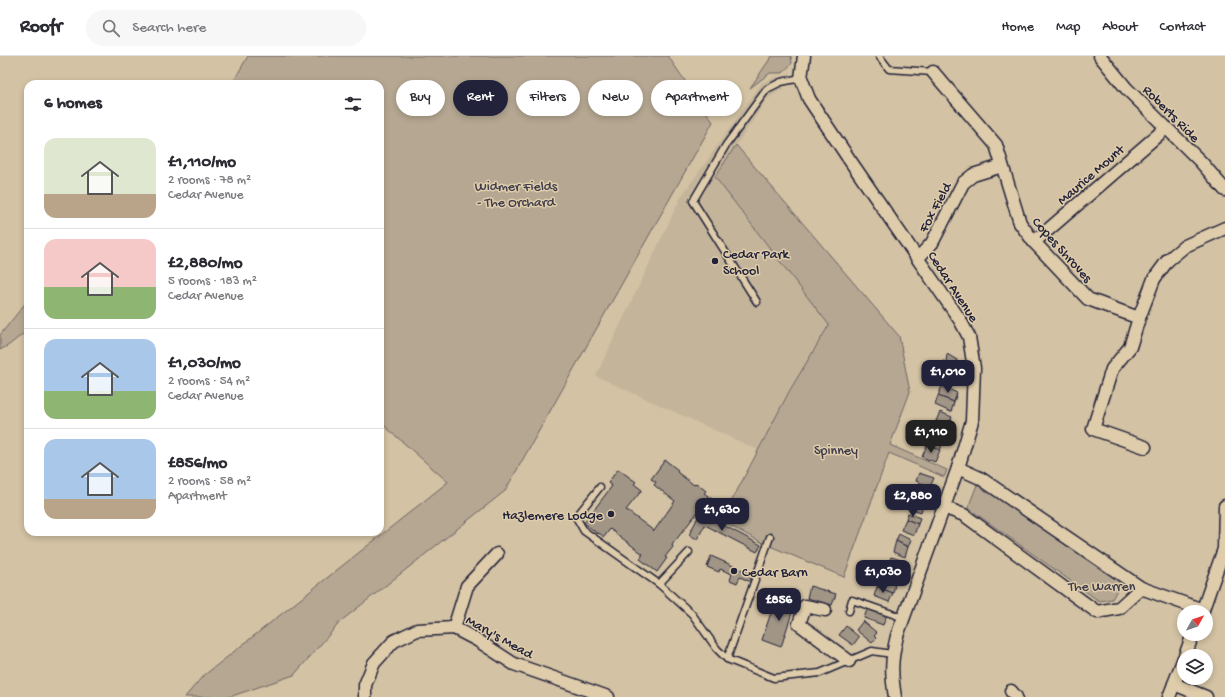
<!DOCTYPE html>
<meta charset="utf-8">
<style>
:root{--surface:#fff;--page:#f7f7f7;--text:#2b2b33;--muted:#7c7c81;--line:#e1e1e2;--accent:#22223b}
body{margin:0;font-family:"Gochi Hand",sans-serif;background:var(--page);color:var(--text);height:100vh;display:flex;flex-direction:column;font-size:15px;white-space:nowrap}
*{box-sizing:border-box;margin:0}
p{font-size:13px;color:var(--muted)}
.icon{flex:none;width:22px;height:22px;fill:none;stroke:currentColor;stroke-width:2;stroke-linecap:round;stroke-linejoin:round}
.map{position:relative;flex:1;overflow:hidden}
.drawer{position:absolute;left:24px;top:24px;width:360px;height:456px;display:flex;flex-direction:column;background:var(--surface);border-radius:12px;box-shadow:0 2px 6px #0003}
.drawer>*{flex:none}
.banner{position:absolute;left:396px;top:24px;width:380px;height:36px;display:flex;gap:8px}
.needle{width:26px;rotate:50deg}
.controls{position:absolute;left:1177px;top:549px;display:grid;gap:8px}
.controls a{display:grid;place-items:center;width:36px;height:36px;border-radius:50%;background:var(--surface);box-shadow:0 2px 6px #0003;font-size:20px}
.price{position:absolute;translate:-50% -34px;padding:0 9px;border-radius:8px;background:var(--accent);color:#fff;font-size:13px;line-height:26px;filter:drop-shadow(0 1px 2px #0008)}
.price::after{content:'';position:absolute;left:50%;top:24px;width:12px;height:9px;margin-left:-6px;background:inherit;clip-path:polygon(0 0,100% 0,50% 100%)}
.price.active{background:#222;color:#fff}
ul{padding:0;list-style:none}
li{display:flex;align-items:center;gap:12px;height:100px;padding:0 20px}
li+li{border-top:1px solid var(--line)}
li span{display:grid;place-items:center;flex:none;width:112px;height:80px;border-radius:12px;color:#555}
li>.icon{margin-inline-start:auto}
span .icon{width:48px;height:48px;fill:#fffc;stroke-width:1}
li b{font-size:17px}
h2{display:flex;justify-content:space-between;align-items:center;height:48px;padding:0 20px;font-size:17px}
.pill{padding:0 14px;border-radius:18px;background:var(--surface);box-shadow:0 2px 6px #0003;font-size:14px;line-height:36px}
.pill.active{background:var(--accent);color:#fff}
header{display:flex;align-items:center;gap:24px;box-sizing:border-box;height:56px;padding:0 20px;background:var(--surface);border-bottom:1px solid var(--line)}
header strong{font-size:19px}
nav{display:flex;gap:22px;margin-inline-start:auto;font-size:14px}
.search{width:280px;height:36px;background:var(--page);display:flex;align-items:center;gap:10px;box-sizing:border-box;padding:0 14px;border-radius:22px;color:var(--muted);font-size:15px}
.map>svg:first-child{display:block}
.built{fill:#c4b49a}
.green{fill:#b5a792;stroke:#6c6466}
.building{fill:#a19586;stroke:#22223b}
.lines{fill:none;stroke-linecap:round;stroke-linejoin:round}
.service-casing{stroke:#22223b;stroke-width:9}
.minor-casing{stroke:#22223b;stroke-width:15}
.service{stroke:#deccaa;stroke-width:6}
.minor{stroke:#deccaa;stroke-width:12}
.poi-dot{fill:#22223b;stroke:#deccaa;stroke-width:1.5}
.labels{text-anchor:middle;stroke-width:3;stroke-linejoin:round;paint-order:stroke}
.street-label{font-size:14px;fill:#22223b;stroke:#deccaa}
.park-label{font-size:14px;fill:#3f3d4c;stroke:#deccaa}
.poi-label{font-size:14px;fill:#22223b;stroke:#deccaa;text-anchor:start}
</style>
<header>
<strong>Roofr</strong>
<div class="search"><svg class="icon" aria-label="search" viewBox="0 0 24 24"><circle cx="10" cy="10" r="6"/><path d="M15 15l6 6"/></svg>Search here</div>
<nav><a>Home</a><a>Map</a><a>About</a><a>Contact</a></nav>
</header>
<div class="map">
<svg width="1225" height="641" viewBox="0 0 1225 641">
<rect width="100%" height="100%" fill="#d3c2a3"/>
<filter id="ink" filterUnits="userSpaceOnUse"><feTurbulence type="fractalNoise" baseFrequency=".025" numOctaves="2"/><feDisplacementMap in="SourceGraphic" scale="8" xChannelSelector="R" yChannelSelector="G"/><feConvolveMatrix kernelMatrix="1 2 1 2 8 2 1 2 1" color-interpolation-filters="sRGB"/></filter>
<g filter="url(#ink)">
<!-- built -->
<path class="built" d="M778,20L784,32L767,43L715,121L829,269L790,334L758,394L596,320L681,141L762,27Z"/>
<!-- green -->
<g class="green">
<path d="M248,0H668L713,66L505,435L341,565L294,619L229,641H185L202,621L448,426L380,366V28H232Z"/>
<path d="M772,0H791L792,7L783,17H770L750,32Z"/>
<path d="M736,89L899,280L910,336L890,389L947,414L944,421L889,397L844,521L765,488L721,465L790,334L829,269L715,121Z"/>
<path d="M28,244V274L9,289L0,294V279Z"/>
<path d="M978,426L1122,525L1112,543L1099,545L968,452Z"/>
</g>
<!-- building -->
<g class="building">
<path d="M947,298L957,304L953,320L940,313L943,305L946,306Z"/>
<path d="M940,313L953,320L949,329L936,322Z"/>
<path d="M942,330L957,337L954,346L938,340Z"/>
<path d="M938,340L954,346L951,356L935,349Z"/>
<path d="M940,356L952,361L948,370L936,365Z"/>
<path d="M936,365L948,370L944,380L932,375Z"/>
<path d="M931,379L944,384L940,394L927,389Z"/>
<path d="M927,389L940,394L935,406L922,401Z"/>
<path d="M665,404L678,414L677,416L694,429L696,427L706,435L704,437L719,448L710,461L700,453L672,489L673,491L665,501L667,502L657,516L640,503L643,498L610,473L604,481L599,477L598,478L584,467L612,430L608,427L618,413L636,426L634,428L642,434L626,454L654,475L675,445L654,429L656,426L651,423Z"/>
<path d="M919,417L934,422L930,431L916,425Z"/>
<path d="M915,435L926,439L924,445L912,442Z"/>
<path d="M912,442L924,445L921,456L909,452Z"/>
<path d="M700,457L761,489L757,496L705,469L697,483L689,479Z"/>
<path d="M908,457L920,462L918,468L906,463Z"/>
<path d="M906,463L918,468L914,479L901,474Z"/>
<path d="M899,478L911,484L908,491L896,485Z"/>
<path d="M896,485L908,491L905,501L893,496Z"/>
<path d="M711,500L756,520L753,527L740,521L737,527L730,524L732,518L720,513L719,516L707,511Z"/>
<path d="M891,501L904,505L901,512L888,508Z"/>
<path d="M888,508L901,512L897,523L884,518Z"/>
<path d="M880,523L895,528L893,537L877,531Z"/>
<path d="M810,530L836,538L832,549L807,542Z"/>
<path d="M877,531L893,537L889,546L874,540Z"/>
<path d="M776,541L795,547L781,591L762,584Z"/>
<path d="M868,551L887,558L883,569L864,562Z"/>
<path d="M863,565L877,577L874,580L876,582L872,587L856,574Z"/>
<path d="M846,570L859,581L853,589L839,579Z"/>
</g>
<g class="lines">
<defs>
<g id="service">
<path d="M879,0L889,13L933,16"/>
<path d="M757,246L693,145L726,89L767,33L781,26L801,22"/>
<path d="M600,431L576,461L584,475L659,528L692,558L717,593L727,603L774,622L820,617L872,595L892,598"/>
<path d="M659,528L689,496"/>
<path d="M849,555L852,544L904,562"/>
<path d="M727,603L770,481"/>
</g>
<g id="minor">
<path d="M804,0L801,22L809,43L849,103L960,264L969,281L974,312L972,365L958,412L897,580C891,604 891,617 895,641"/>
<path d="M1100,0L1126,32L1201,106L1225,134"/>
<path d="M933,16L996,89L1020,167L1034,186L1088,243L1139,262"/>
<path d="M1034,186L1166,72"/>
<path d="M918,202L932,187L963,127L973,119L1002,110"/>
<path d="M1145,391L1093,373L1112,313L1130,291L1139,262L1154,223L1168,204L1185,190L1225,172"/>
<path d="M958,412L980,422L1141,532L1203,554"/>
<path d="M943,451L964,459L1097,556L1119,552L1141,532"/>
<path d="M825,554L805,550L799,568L849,605"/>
<path d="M1202,556L1224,493L1225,450"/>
<path d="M454,572L467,530L497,498"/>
<path d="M1185,600L1193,578"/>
<path d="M1174,628L1206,641"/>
<path d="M1011,635L1016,641"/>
<path d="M365,641V629L374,607L394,585L417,574L454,572L477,584L514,608L608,641"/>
<path d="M1169,641L1184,602"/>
</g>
</defs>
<!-- service casing -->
<use href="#service" class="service-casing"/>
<!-- minor casing -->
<use href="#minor" class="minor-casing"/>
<!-- service -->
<use href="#service" class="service"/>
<!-- minor -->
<use href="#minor" class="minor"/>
</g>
</g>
<!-- markers -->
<g class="poi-dot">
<circle cx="715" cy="205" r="4"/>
<circle cx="611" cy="458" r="4"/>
<circle cx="734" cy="515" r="4"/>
</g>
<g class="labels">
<!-- street labels -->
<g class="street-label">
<text transform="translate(1172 57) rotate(45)" y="5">Roberts Ride</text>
<text transform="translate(1090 118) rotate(-41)" y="5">Maurice Mount</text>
<text transform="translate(934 151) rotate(-62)" y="5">Fox Field</text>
<text transform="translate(1063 193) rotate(48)" y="5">Copes Shroves</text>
<text transform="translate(954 230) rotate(57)" y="5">Cedar Avenue</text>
<text transform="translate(500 580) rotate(29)" y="5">Mary's Mead</text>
</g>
<!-- park labels -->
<g class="park-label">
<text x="516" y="134">Widmer Fields<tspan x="516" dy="16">- The Orchard</tspan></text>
<text x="836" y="398">Spinney</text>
<text x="1102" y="534">The Warren</text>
</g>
<!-- poi labels -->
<g class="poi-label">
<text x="723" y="202">Cedar Park<tspan x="723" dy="16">School</tspan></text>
<text x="603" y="463" text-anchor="end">Hazlemere Lodge</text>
<text x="742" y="520">Cedar Barn</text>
</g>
</g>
</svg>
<div class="controls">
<a><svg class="needle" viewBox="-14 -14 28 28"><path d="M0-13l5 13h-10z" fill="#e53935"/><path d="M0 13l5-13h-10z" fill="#7c7c81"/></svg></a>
<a><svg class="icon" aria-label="layers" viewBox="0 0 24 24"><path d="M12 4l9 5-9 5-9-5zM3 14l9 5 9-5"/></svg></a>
</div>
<b class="price" style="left:948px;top:338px">£1,010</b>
<b class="price active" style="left:931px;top:398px">£1,110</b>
<b class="price" style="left:913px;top:462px">£2,880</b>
<b class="price" style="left:722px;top:476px">£1,630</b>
<b class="price" style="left:883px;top:538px">£1,030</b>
<b class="price" style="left:779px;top:566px">£856</b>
<div class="banner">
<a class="pill">Buy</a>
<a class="pill active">Rent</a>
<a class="pill">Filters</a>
<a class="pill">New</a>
<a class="pill">Apartment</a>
</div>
<section class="drawer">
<h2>6 homes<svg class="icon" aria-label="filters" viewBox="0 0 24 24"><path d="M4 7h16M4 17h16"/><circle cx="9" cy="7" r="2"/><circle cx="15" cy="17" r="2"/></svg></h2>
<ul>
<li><span style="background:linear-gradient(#dfe7d0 70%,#b9a48a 0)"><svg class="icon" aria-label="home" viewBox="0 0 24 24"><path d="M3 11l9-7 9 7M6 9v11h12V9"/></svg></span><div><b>£1,110/mo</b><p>2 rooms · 78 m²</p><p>Cedar Avenue</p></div></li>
<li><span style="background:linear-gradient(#f6c9c9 60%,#8fb573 0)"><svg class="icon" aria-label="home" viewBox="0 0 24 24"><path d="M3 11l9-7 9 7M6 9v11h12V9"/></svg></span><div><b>£2,880/mo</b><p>5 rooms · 183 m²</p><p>Cedar Avenue</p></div></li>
<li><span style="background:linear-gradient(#a9c7e8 65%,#8fb573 0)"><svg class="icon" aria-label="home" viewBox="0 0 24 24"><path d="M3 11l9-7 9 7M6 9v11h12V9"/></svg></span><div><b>£1,030/mo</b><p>2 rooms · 54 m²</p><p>Cedar Avenue</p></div></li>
<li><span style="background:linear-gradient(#a9c7e8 75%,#b9a48a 0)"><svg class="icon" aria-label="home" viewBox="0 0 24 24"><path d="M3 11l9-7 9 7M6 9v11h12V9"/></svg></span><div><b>£856/mo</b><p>2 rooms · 58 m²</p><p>Apartment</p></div></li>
</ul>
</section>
</div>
